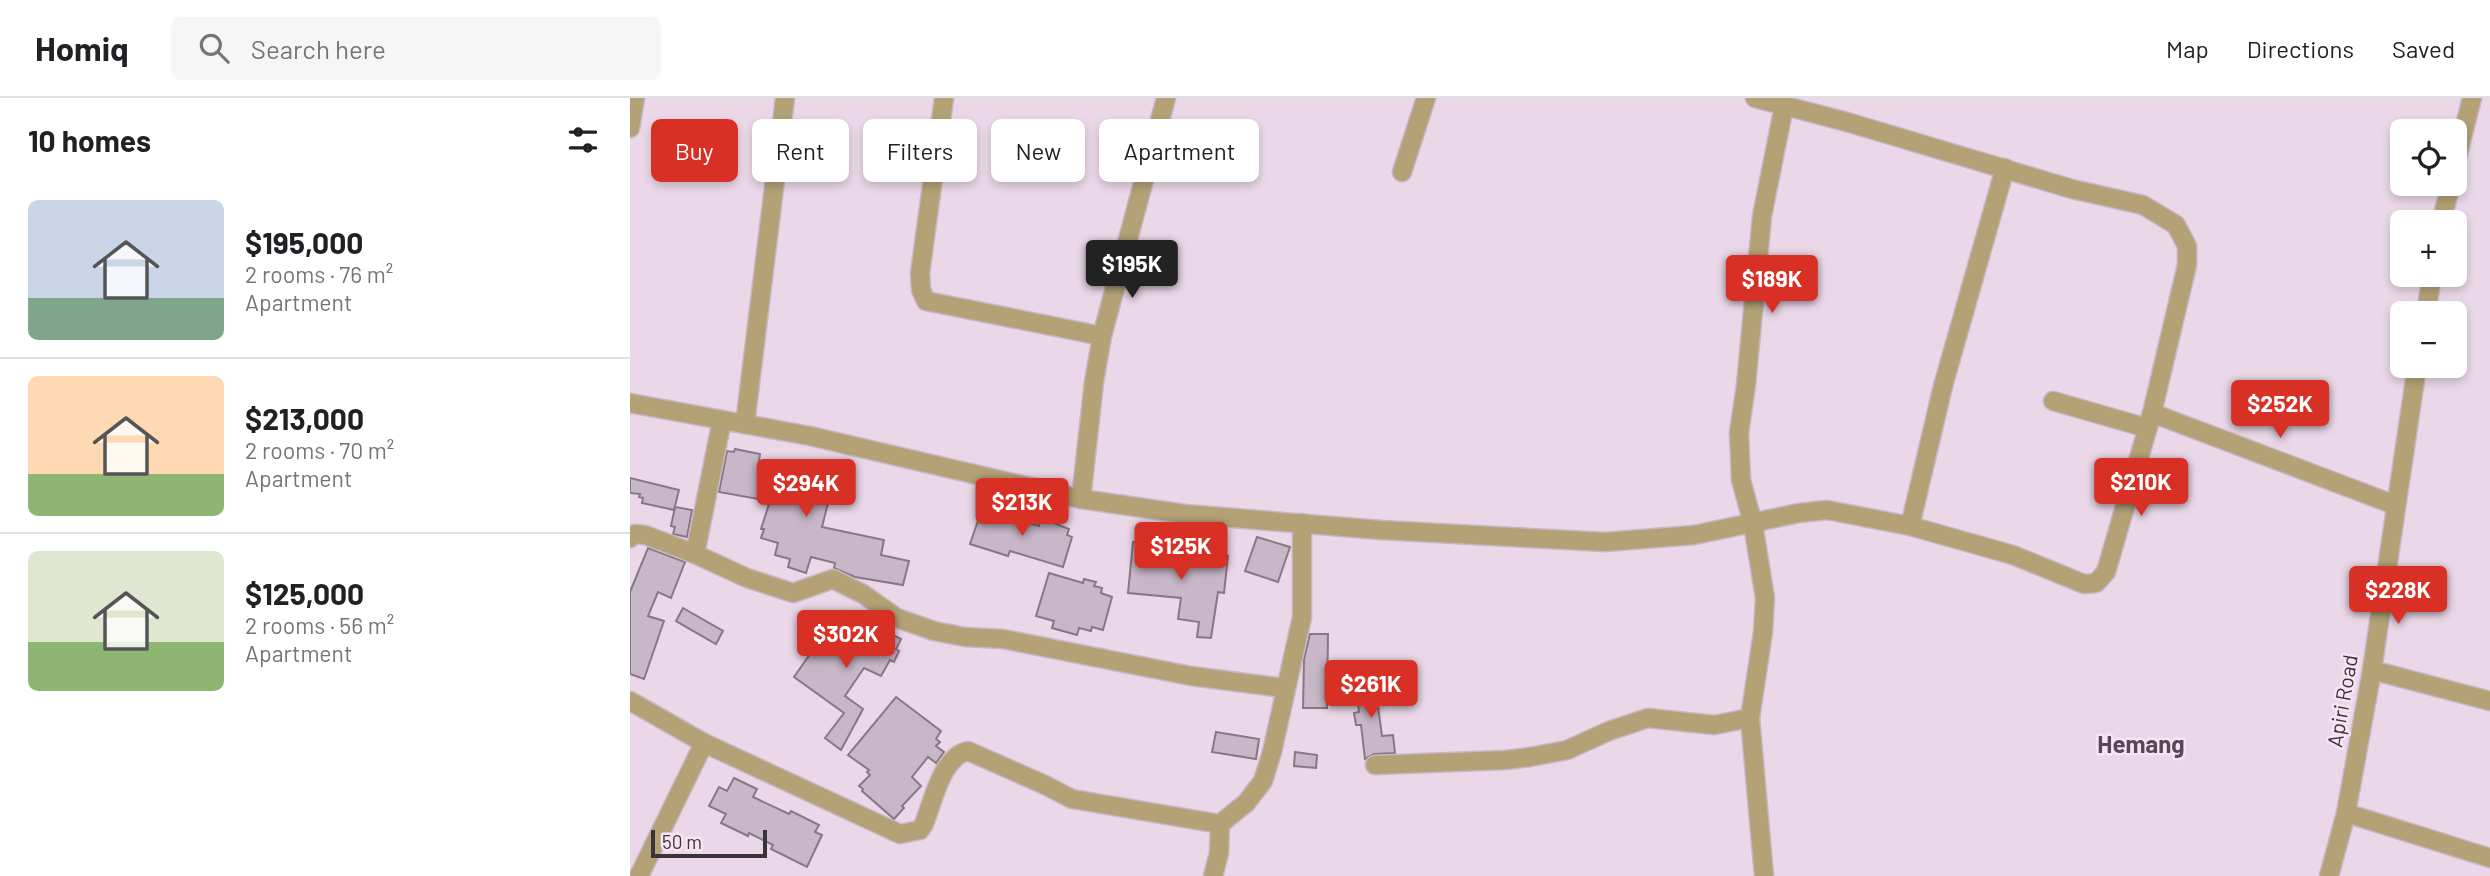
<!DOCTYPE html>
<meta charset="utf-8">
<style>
:root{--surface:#fff;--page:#f6f6f6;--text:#202124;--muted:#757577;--line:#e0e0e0;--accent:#d93025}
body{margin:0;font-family:Barlow,sans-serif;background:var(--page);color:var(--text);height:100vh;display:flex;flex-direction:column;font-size:26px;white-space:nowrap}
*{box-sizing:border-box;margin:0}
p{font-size:23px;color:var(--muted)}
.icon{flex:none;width:38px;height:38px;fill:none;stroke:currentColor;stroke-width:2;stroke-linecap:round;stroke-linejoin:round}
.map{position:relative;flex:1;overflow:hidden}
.panel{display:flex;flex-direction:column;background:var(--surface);width:630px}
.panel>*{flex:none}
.guide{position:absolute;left:21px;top:21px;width:665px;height:63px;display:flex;gap:14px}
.controls{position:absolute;left:1760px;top:21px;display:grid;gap:14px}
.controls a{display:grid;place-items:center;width:77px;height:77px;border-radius:10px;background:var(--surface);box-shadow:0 4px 10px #0003;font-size:35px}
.scale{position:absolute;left:21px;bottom:18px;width:116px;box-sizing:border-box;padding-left:7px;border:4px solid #3a333a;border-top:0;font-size:19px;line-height:24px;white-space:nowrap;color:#3a333a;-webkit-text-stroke:5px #f7e5f6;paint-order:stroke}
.price{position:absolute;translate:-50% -60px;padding:0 16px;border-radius:7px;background:var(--accent);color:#fff;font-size:23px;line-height:46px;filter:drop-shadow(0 2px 4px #0008)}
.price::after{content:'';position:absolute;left:50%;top:42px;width:21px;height:16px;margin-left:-10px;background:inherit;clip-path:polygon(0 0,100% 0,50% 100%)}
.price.current{background:#222;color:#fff}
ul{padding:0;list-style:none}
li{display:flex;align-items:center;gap:21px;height:175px;padding:0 28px}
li+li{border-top:2px solid var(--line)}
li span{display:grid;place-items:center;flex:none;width:196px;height:140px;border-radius:10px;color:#555}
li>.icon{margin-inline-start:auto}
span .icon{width:84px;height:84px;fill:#fffc;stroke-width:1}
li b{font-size:30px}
h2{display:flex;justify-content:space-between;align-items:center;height:84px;padding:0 28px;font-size:30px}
.chip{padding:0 24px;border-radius:10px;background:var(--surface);box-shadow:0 4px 10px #0003;font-size:24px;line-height:63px}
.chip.current{background:var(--accent);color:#fff}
header{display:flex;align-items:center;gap:42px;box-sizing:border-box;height:98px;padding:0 35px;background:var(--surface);border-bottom:2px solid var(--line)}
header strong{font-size:33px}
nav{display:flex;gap:38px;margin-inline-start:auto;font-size:24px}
.search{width:490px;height:63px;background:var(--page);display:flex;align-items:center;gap:18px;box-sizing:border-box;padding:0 24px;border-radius:10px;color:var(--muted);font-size:26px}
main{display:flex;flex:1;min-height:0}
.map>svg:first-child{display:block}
.building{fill:#c8b7c6;stroke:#887886;stroke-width:2}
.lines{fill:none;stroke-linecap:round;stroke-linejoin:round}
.minor-casing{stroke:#c7b7c5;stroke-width:21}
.minor{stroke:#b4a276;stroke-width:18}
.labels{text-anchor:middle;stroke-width:5;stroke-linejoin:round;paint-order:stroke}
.street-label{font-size:21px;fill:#3a333a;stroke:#f7e5f6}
.quarter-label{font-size:24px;font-weight:bold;fill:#574856;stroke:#f7e5f6}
</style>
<header>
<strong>Homiq</strong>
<div class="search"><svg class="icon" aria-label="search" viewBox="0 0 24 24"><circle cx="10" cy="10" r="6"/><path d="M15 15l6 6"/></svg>Search here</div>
<nav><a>Map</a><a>Directions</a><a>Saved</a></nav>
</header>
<main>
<section class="panel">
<h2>10 homes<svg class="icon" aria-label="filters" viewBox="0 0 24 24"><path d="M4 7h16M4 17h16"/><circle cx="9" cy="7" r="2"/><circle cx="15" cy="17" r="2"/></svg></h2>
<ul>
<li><span style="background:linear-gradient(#c9d6e8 70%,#7fa58c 0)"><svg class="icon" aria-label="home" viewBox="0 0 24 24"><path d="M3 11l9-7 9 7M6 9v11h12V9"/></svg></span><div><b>$195,000</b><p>2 rooms · 76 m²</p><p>Apartment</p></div></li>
<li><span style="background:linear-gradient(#ffd9b3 70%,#8fb573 0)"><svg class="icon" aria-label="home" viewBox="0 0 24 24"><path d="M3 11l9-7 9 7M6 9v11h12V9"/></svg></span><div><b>$213,000</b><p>2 rooms · 70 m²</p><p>Apartment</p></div></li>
<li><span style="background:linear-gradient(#dfe7d0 65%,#8fb573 0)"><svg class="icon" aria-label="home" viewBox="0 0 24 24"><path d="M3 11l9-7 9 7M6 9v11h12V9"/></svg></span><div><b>$125,000</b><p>2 rooms · 56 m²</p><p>Apartment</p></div></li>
</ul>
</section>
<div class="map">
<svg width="1860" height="778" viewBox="0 0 1860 778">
<rect width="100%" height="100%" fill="#ead8e8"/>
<!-- building -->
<g class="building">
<path d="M105,351L130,356L129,363L204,381L192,429L254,442L251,457L279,463L273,487L225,479L204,470L205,465L181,459L176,475L158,469L160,461L145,457L148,445L131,440L134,431H131L140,403L89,394L97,353L104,354Z"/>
<path d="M0,380L49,392L44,412L12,405L13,400L9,399L10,396L0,395Z"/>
<path d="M45,409L62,412L57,439L43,436L45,429L41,428Z"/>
<path d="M352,411L409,428L411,420L439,431L437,437L442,439L433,469L380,453L378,458L340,446Z"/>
<path d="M627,439L660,449L648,484L615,473Z"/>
<path d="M503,444L521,445L520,457L563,461L564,454L598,458L594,495L588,494L581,540L567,539L569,524L548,521L551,500L498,495Z"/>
<path d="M18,450L55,464L41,500L28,494L18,518L34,523L14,581L0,576V494Z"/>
<path d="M419,475L453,485L454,481L466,484L464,488L472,490L471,495L482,499L473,532L462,529L461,533L449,530L447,537L422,530L424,523L406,518Z"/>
<path d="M53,510L93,533L86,546L46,523Z"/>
<path d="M214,513L232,523L227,533L250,545L257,534L271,541L266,551L269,553L264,564L260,562L251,578L234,570L215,598L233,611L211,652L195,640L214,615L164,579L185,549L193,554Z"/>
<path d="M680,536H698L697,610H673L674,561Z"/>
<path d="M744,580L752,638L763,637L765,655L744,656L735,661L731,627H726L724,615L729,614L725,583Z"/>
<path d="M266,599L311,633L306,641L310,644L306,648L314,654L306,665L298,659L282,679L291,688L272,708L274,710L264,721L232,693L233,691L229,688L240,677L237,674L239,672L218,657Z"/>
<path d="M586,634L629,641L626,661L582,654Z"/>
<path d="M665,654L687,657L686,670L664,668Z"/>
<path d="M104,680L127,691L123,699L159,716L161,713L189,727L185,734L192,737L177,769L141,751L143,747L119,735L118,738L91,725L96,716L79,708L89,689L97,693Z"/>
</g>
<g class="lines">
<defs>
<g id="minor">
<path d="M314,0L290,175L291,192L296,203L472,238"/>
<path d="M0,30L5,0"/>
<path d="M1825,67L1842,0"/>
<path d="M772,74L796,0"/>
<path d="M1811,124L1821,86"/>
<path d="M1796,215L1802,177"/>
<path d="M1423,303L1517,330"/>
<path d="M0,305L180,338L451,401L555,416L751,432L975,444L1064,437L1169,415L1197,412L1280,428L1383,457L1454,486L1466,485L1476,474L1522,315L1557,167V148L1546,127L1513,107L1442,91L1217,24L1125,0"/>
<path d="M1522,315L1765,407"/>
<path d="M115,326L155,0"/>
<path d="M451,401L464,284L472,238L536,0"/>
<path d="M1280,428L1313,288L1375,70"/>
<path d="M0,440L5,436L15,437L65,456L117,480L163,495L203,481L233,496L267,520L304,533L335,539L373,541L561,578L654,590"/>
<path d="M65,456L92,322"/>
<path d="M1742,572L1860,603"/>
<path d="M0,603L74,645L9,778"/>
<path d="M74,645L270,736L290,732L294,726C303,703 312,658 338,653L415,687L442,701L590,726L589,755L583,778"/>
<path d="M745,667L876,662L900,659L937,652L979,633L1018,620L1084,627L1120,620"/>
<path d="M1716,715L1860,760"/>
<path d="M590,726L616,705L633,683L642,654L672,519V425"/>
<path d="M1134,778L1120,620L1133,534L1135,500L1123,426L1111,382L1109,335L1116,287L1132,118L1154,8"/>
<path d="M1699,778L1716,715L1742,572L1787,268"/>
</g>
</defs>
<!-- minor casing -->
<use href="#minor" class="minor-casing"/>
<!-- minor -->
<use href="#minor" class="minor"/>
</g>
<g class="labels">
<!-- street labels -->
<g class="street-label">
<text transform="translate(1713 603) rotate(-80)" y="7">Apiri Road</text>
</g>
<!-- quarter labels -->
<g class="quarter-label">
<text x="1511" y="655">Hemang</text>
</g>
</g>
</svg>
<div class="controls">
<a><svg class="icon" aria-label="locate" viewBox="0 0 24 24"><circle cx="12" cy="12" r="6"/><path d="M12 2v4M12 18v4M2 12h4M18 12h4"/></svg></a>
<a>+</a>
<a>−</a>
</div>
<div class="scale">50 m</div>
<b class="price current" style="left:502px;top:202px">$195K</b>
<b class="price" style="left:1142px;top:217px">$189K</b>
<b class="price" style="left:1650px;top:342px">$252K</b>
<b class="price" style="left:1511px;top:420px">$210K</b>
<b class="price" style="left:176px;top:421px">$294K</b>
<b class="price" style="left:392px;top:440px">$213K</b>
<b class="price" style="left:551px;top:484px">$125K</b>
<b class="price" style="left:1768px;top:528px">$228K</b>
<b class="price" style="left:216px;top:572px">$302K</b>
<b class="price" style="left:741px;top:622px">$261K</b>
<div class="guide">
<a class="chip current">Buy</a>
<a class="chip">Rent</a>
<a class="chip">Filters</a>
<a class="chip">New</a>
<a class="chip">Apartment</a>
</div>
</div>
</main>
